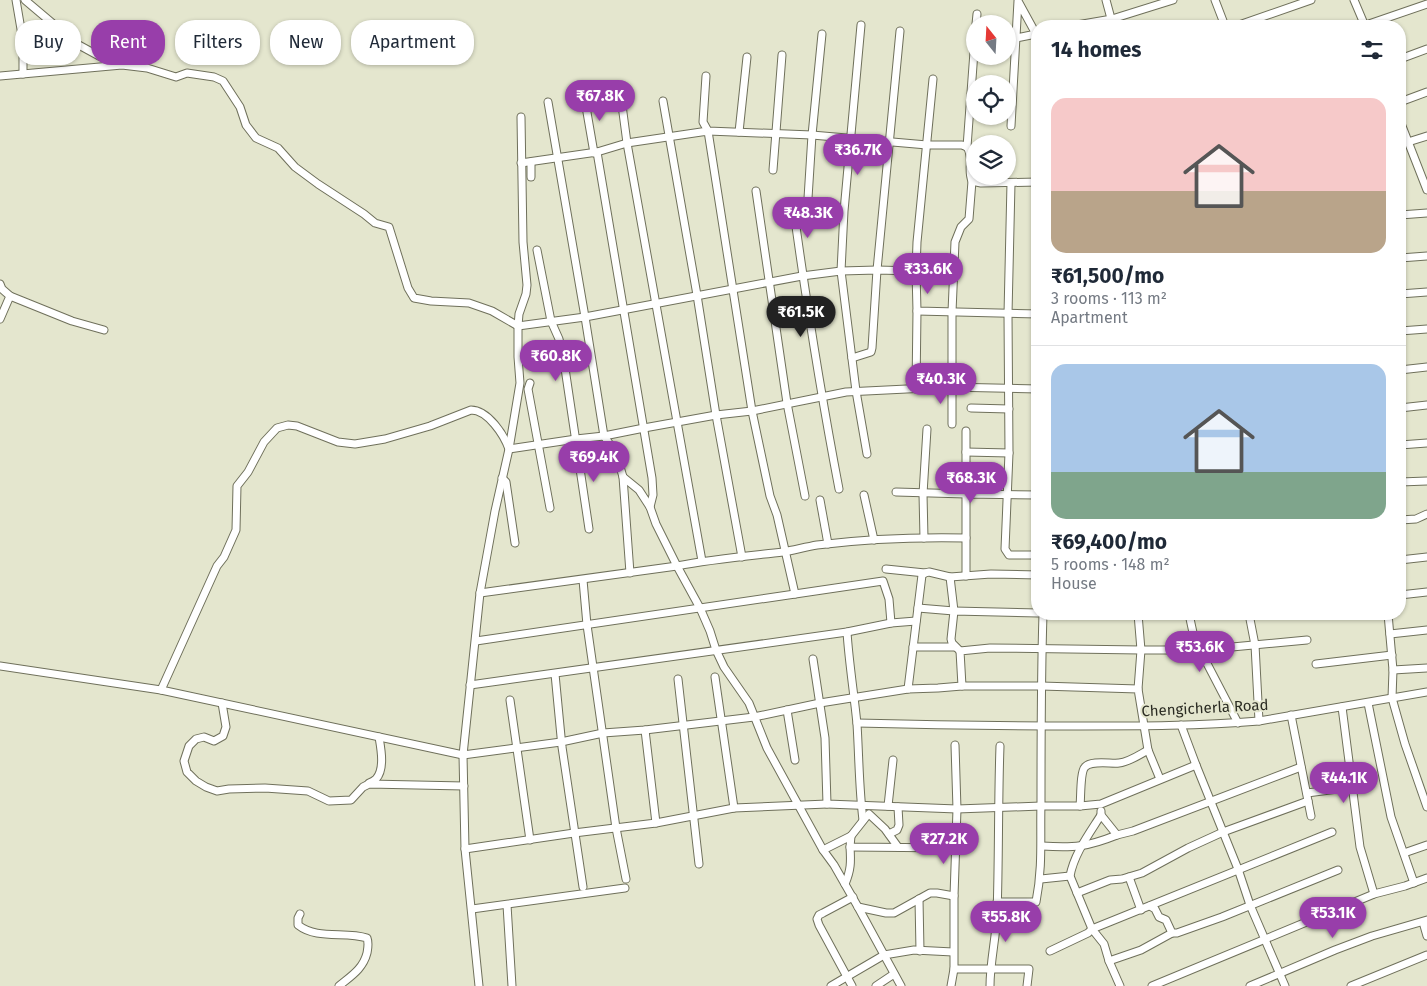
<!DOCTYPE html>
<meta charset="utf-8">
<style>
:root{--surface:#fff;--page:#f2f2f3;--text:#1f2937;--muted:#747a83;--line:#e0e1e3;--accent:#983eaa}
body{margin:0;font-family:"Fira Sans",sans-serif;background:var(--page);color:var(--text);height:100vh;display:flex;flex-direction:column;font-size:19px;white-space:nowrap}
*{box-sizing:border-box;margin:0}
p{font-size:16px;color:var(--muted)}
.icon{flex:none;width:28px;height:28px;fill:none;stroke:currentColor;stroke-width:2;stroke-linecap:round;stroke-linejoin:round}
.map{position:relative;flex:1;overflow:hidden}
.details{position:absolute;left:1031px;top:20px;width:375px;height:600px;display:flex;flex-direction:column;background:var(--surface);border-radius:20px;box-shadow:0 1px 4px #0004}
.details>*{flex:none}
.top-card{position:absolute;left:15px;top:20px;width:475px;height:45px;display:flex;gap:10px}
.needle{width:32px;rotate:342deg}
.buttons{position:absolute;left:966px;top:15px;display:grid;gap:10px}
.buttons a{display:grid;place-items:center;width:50px;height:50px;border-radius:50%;background:var(--surface);box-shadow:0 1px 4px #0004;font-size:25px}
.price{position:absolute;translate:-50% -42px;padding:0 11px;border-radius:18px;background:var(--accent);color:#fff;font-size:16px;line-height:32px;filter:drop-shadow(0 1px 2px #0008)}
.price::after{content:'';position:absolute;left:50%;top:30px;width:15px;height:11px;margin-left:-8px;background:inherit;clip-path:polygon(0 0,100% 0,50% 100%)}
.price.on{background:#222;color:#fff}
ul{padding:0;list-style:none}
li{display:grid;align-content:center;gap:10px;height:265px;padding:0 20px}
li+li{border-top:1px solid var(--line)}
li span{display:grid;place-items:center;height:155px;border-radius:15px;color:#555}
li>.icon{margin-inline-start:auto}
span .icon{width:90px;height:90px;fill:#fffc;stroke-width:1}
li b{font-size:21px}
h2{display:flex;justify-content:space-between;align-items:center;height:60px;padding:0 20px;font-size:21px}
.chip{padding:0 18px;border-radius:20px;background:var(--surface);box-shadow:0 1px 4px #0004;font-size:18px;line-height:45px}
.chip.on{background:var(--accent);color:#fff}
.map>svg:first-child{display:block}
.lines{fill:none;stroke-linecap:round;stroke-linejoin:round}
.street-casing{stroke:#6f705b;stroke-width:9}
.street{stroke:#fff;stroke-width:7}
.labels{text-anchor:middle;stroke-width:4;stroke-linejoin:round;paint-order:stroke}
.street-label{font-size:15px;fill:#2b2c23;stroke:#e4e6ce}
</style>
<div class="map">
<svg width="1427" height="986" viewBox="0 0 1427 986">
<rect width="100%" height="100%" fill="#e4e6ce"/>
<g class="lines">
<defs>
<g id="street">
<path d="M16,0L23,41V74"/>
<path d="M25,0L77,44L99,56L119,64"/>
<path d="M1106,0L1113,26"/>
<path d="M1215,0L1225,26"/>
<path d="M1354,0L1365,26"/>
<path d="M976,24L977,14"/>
<path d="M861,25L844,211L841,271L856,391L867,454"/>
<path d="M1071,26L1112,19L1173,0"/>
<path d="M1236,26L1311,0"/>
<path d="M1363,26L1427,4"/>
<path d="M1008,38H1016L1036,34L1018,1L1011,126"/>
<path d="M1400,59L1427,49"/>
<path d="M0,76L122,65L147,68L176,77L187,73L214,77L223,81L240,107L246,125L256,138L278,148L295,167L318,184L364,214L375,223L389,227L408,288L414,298L431,301L469,303L492,311L518,326L585,317L802,276L841,271L877,270L916,271L917,311L1038,314"/>
<path d="M706,76L703,122L708,131L812,135L927,145H962L967,147C974,157 967,170 972,181L981,183L1038,182"/>
<path d="M620,90L627,143L702,561"/>
<path d="M584,95L594,153"/>
<path d="M663,101L697,295L716,415L742,557"/>
<path d="M548,102L585,317L604,436L616,453L623,477L639,490L650,507L656,524L677,566L700,608L710,631L716,650L724,667L749,703L767,748L823,850L834,865L858,907L901,986"/>
<path d="M1400,102L1427,92"/>
<path d="M1400,121L1427,190"/>
<path d="M739,132L747,57"/>
<path d="M1408,142L1427,136"/>
<path d="M967,147L975,38"/>
<path d="M597,152L652,478L653,495L650,507"/>
<path d="M531,162V177"/>
<path d="M521,163L597,152L627,143L708,131L752,411L770,496L777,515L795,594"/>
<path d="M773,170L782,55"/>
<path d="M1011,183L1008,314L1009,453L1005,549L1009,555H1038"/>
<path d="M756,191L787,403L805,496"/>
<path d="M793,205C806,300 821,395 839,489"/>
<path d="M807,214L812,135L822,34"/>
<path d="M1400,215L1427,213"/>
<path d="M537,250L551,321L559,339L563,355L589,529"/>
<path d="M1400,258L1427,256"/>
<path d="M916,271L917,242L933,79"/>
<path d="M0,284L2,289L10,296L0,319"/>
<path d="M1400,294L1427,292"/>
<path d="M10,296L72,321L104,330"/>
<path d="M1400,331L1427,329"/>
<path d="M852,358L871,352L872,348L877,270L900,31"/>
<path d="M1400,370L1427,367"/>
<path d="M530,383L528,389L550,508"/>
<path d="M916,389L917,311"/>
<path d="M971,408L1009,409"/>
<path d="M1400,408L1427,405"/>
<path d="M952,424V312L955,242L961,227L969,219L972,181"/>
<path d="M1400,445L1427,443"/>
<path d="M966,452L1009,453"/>
<path d="M623,477L630,573"/>
<path d="M502,478L506,482L515,543"/>
<path d="M1400,482L1427,481"/>
<path d="M896,492L966,494V431"/>
<path d="M864,495L874,540"/>
<path d="M820,500L828,544"/>
<path d="M1400,520L1416,519L1427,514"/>
<path d="M924,538L923,494L927,429"/>
<path d="M1400,560L1427,557"/>
<path d="M886,569L925,573"/>
<path d="M966,576V538"/>
<path d="M583,580L587,625L616,828L626,879"/>
<path d="M480,593L677,566C712,559 748,556 783,552C794,550 806,547 817,545C866,539 916,537 966,538V494L1038,495"/>
<path d="M1400,595L1427,592"/>
<path d="M918,608L954,611L950,577"/>
<path d="M1189,614L1195,642L1200,650L1238,723"/>
<path d="M1249,614L1255,645L1259,721"/>
<path d="M1388,614L1393,670L1392,698L1405,744L1427,807"/>
<path d="M847,632C849,663 854,693 857,724C859,756 859,788 863,820"/>
<path d="M1390,634L1427,630"/>
<path d="M476,641L883,581L889,599L891,623"/>
<path d="M913,647H955"/>
<path d="M960,651L952,643L951,639L954,611L1038,613"/>
<path d="M813,659L825,738L827,804L957,809L1041,806H1080L1101,804L1196,765"/>
<path d="M1316,664L1392,655"/>
<path d="M0,666L161,690L463,755L561,742L603,733L645,730L754,717L820,703L908,689L938,688L962,686H1041L1138,689L1148,750L1160,779"/>
<path d="M1393,670L1427,668"/>
<path d="M555,674L562,747L583,887"/>
<path d="M715,677L734,808"/>
<path d="M678,679L699,864"/>
<path d="M470,685L847,632L891,623L916,621"/>
<path d="M962,686L960,651L990,648L1141,650L1138,614"/>
<path d="M908,689L922,575L925,573L929,572L950,577L991,574L1038,575"/>
<path d="M1138,689L1141,650H1200L1307,640"/>
<path d="M161,690L217,566L224,557L236,530L237,486L248,472L264,442L277,428L288,425L297,426L338,442L355,444L385,439L430,426L471,410C488,410 504,435 509,449L576,439L604,436L644,428L716,415L752,411L846,392L947,387L1038,389"/>
<path d="M510,700L530,840"/>
<path d="M222,703L226,727L223,736L214,741L204,737L196,739L189,746L184,761L187,772L196,781L206,787L217,791L229,789L265,788L308,791L329,801L351,800L363,787L369,784L464,786"/>
<path d="M1368,703L1391,817L1414,883"/>
<path d="M1342,707L1360,847L1374,894"/>
<path d="M787,710L795,760"/>
<path d="M1291,715L1311,816"/>
<path d="M857,723C931,725 1006,726 1080,726C1140,726 1199,726 1259,721L1427,692"/>
<path d="M1181,725L1196,765L1238,869L1250,905L1285,986"/>
<path d="M369,783C372,782 374,781 376,779C385,769 381,749 379,737"/>
<path d="M1307,793L1353,787"/>
<path d="M888,806L893,760"/>
<path d="M1080,806C1081,798 1080,772 1085,767C1091,760 1111,764 1119,763C1129,762 1139,755 1148,750"/>
<path d="M869,814L885,829L898,847"/>
<path d="M1101,815C1089,834 1074,854 1070,876L1092,929L1104,944L1109,961L1120,986"/>
<path d="M656,823L734,808L827,804"/>
<path d="M889,834L897,830L899,825L898,807"/>
<path d="M1117,835L1133,831L1301,767"/>
<path d="M851,836L866,817"/>
<path d="M1042,846C1074,848 1087,847 1117,835L1101,815V811"/>
<path d="M465,849L574,833L656,823L645,730"/>
<path d="M823,850L851,836L850,847L955,848"/>
<path d="M1404,853L1427,845"/>
<path d="M1129,877L1141,910"/>
<path d="M1041,879L1070,876"/>
<path d="M845,884C851,870 851,862 850,847"/>
<path d="M1077,893L1110,880L1122,879L1142,873L1188,848L1223,832L1308,801"/>
<path d="M919,899L920,951"/>
<path d="M997,902H1036C1043,866 1040,838 1041,802C1041,739 1041,677 1043,614"/>
<path d="M507,905L512,986"/>
<path d="M1150,906L1155,909L1159,917L1166,920L1172,933H1177L1222,917L1338,870"/>
<path d="M858,907L886,913H894L930,893H937L954,896"/>
<path d="M472,909L625,888"/>
<path d="M300,914L298,918V925C317,940 345,931 367,938C369,943 368,947 367,953C363,969 351,976 339,986"/>
<path d="M1423,922L1427,936"/>
<path d="M1050,951L1088,933L1092,929L1332,832"/>
<path d="M1109,961L1141,950L1172,933"/>
<path d="M954,969H1029L1027,986"/>
<path d="M479,986L465,849L463,755L480,593L495,511L509,449L520,383L518,357V326L519,314L526,294L527,285L523,242L521,117"/>
<path d="M831,986L884,955L914,950L953,952"/>
<path d="M852,986L819,925L817,919L819,915L823,913L853,897"/>
<path d="M876,986L894,974"/>
<path d="M951,986L954,969V896L957,809L955,745"/>
<path d="M990,986C990,962 996,938 997,914C999,858 998,802 1000,746"/>
<path d="M1152,986L1374,894L1405,886L1427,878"/>
<path d="M1250,986L1335,950L1372,936L1427,920"/>
<path d="M1351,986L1427,955"/>
</g>
</defs>
<!-- street casing -->
<use href="#street" class="street-casing"/>
<!-- street -->
<use href="#street" class="street"/>
</g>
<g class="labels">
<!-- street labels -->
<g class="street-label">
<text transform="translate(1205 708) rotate(-3)" y="5">Chengicherla Road</text>
</g>
</g>
</svg>
<div class="buttons">
<a><svg class="needle" viewBox="-14 -14 28 28"><path d="M0-13l5 13h-10z" fill="#e53935"/><path d="M0 13l5-13h-10z" fill="#747a83"/></svg></a>
<a><svg class="icon" aria-label="locate" viewBox="0 0 24 24"><circle cx="12" cy="12" r="6"/><path d="M12 2v4M12 18v4M2 12h4M18 12h4"/></svg></a>
<a><svg class="icon" aria-label="layers" viewBox="0 0 24 24"><path d="M12 4l9 5-9 5-9-5zM3 14l9 5 9-5"/></svg></a>
</div>
<b class="price" style="left:600px;top:122px">₹67.8K</b>
<b class="price" style="left:858px;top:176px">₹36.7K</b>
<b class="price" style="left:808px;top:239px">₹48.3K</b>
<b class="price" style="left:928px;top:295px">₹33.6K</b>
<b class="price on" style="left:801px;top:338px">₹61.5K</b>
<b class="price" style="left:556px;top:382px">₹60.8K</b>
<b class="price" style="left:941px;top:405px">₹40.3K</b>
<b class="price" style="left:594px;top:483px">₹69.4K</b>
<b class="price" style="left:971px;top:504px">₹68.3K</b>
<b class="price" style="left:1200px;top:673px">₹53.6K</b>
<b class="price" style="left:1344px;top:804px">₹44.1K</b>
<b class="price" style="left:944px;top:865px">₹27.2K</b>
<b class="price" style="left:1333px;top:939px">₹53.1K</b>
<b class="price" style="left:1006px;top:943px">₹55.8K</b>
<div class="top-card">
<a class="chip">Buy</a>
<a class="chip on">Rent</a>
<a class="chip">Filters</a>
<a class="chip">New</a>
<a class="chip">Apartment</a>
</div>
<section class="details">
<h2>14 homes<svg class="icon" aria-label="filters" viewBox="0 0 24 24"><path d="M4 7h16M4 17h16"/><circle cx="9" cy="7" r="2"/><circle cx="15" cy="17" r="2"/></svg></h2>
<ul>
<li><span style="background:linear-gradient(#f6c9c9 60%,#b9a48a 0)"><svg class="icon" aria-label="home" viewBox="0 0 24 24"><path d="M3 11l9-7 9 7M6 9v11h12V9"/></svg></span><div><b>₹61,500/mo</b><p>3 rooms · 113 m²</p><p>Apartment</p></div></li>
<li><span style="background:linear-gradient(#a9c7e8 70%,#7fa58c 0)"><svg class="icon" aria-label="home" viewBox="0 0 24 24"><path d="M3 11l9-7 9 7M6 9v11h12V9"/></svg></span><div><b>₹69,400/mo</b><p>5 rooms · 148 m²</p><p>House</p></div></li>
</ul>
</section>
</div>
